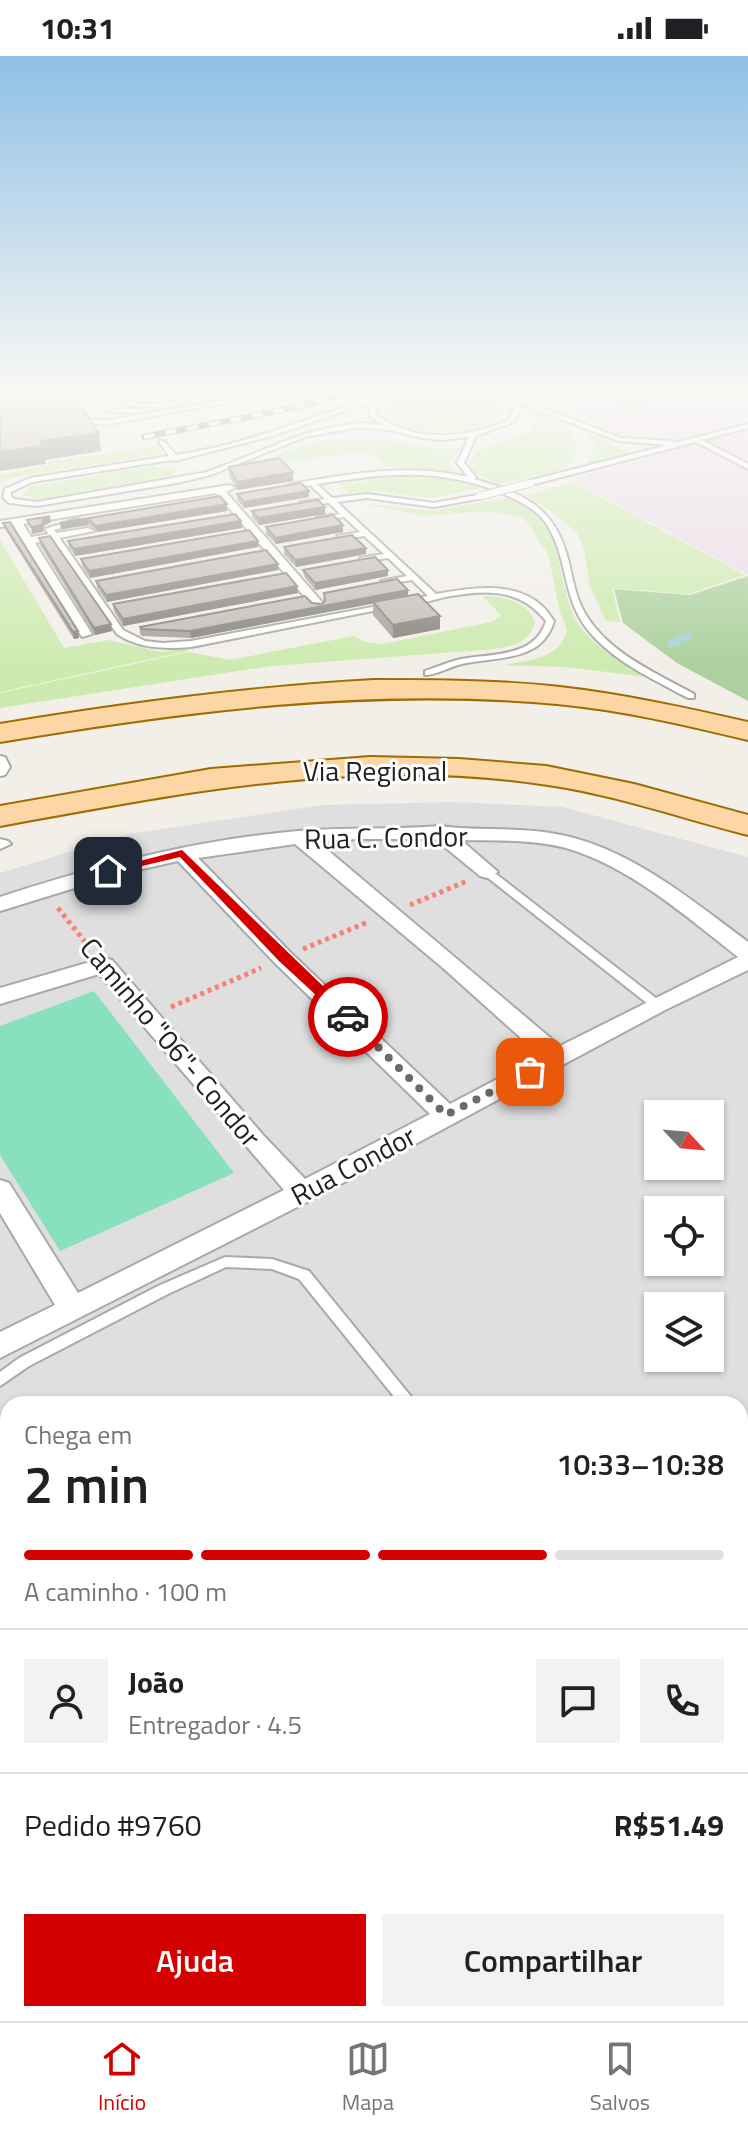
<!DOCTYPE html>
<html lang="pt">
<meta charset="utf-8">
<style>
body{margin:0;font-family:"Titillium Web",sans-serif;background:#f2f2f2;color:#202124;height:100vh;display:flex;flex-direction:column;font-size:30px;white-space:nowrap}
*{box-sizing:border-box;margin:0}
p{font-size:26px;color:#757577}
.icon{flex:none;width:44px;height:44px;fill:none;stroke:currentColor;stroke-width:2;stroke-linecap:round;stroke-linejoin:round}
.map{position:relative;flex:1;overflow:hidden}
.side{position:absolute;left:0px;top:1340px;width:748px;height:626px;display:flex;flex-direction:column;background:#fff;border-radius:24px 24px 0 0;box-shadow:0 2px 6px #0004}
.side>*{flex:none}
.needle{width:52px;rotate:116deg}
.controls{position:absolute;left:644px;top:1044px;display:grid;gap:16px}
.controls a{display:grid;place-items:center;width:80px;height:80px;border-radius:0px;background:#fff;box-shadow:0 2px 6px #0004;font-size:40px}
.pin{position:absolute;display:grid;place-items:center;width:68px;height:68px;color:#fff;margin:-34px;border-radius:16px;box-shadow:0 4px 12px #0006}
.courier{position:absolute;display:grid;place-items:center;width:80px;height:80px;margin:-40px;border:6px solid #d40000;border-radius:50%;background:#fff;color:#222;box-shadow:0 2px 10px #0007}
.head em{font-style:normal;font-weight:600}
.head div{display:flex;flex-direction:column-reverse}
.head{display:flex;align-items:center;justify-content:space-between;height:136px;padding:0 24px}
h1{font-size:52px;font-weight:600;line-height:60px}
.bar{display:grid;grid-template-columns:repeat(4,1fr);gap:12px 8px;align-content:center;height:96px;padding:0 24px}
.bar i{height:10px;border-radius:6px;background:#e0e0e0}
.bar .current{background:#d40000}
.bar p{grid-column:span 4}
.line{display:flex;align-items:center;gap:20px;padding:0 24px;border-top:2px solid #e0e0e0}
.line div{flex:1}
.round{display:grid;place-items:center;flex:none;width:84px;height:84px;border-radius:0px;background:#f2f2f2}
.cta{display:flex;gap:16px;margin-top:auto;padding:16px 24px}
.cta a{flex:1;height:92px;border-radius:0px;background:#d40000;color:#fff;font-size:32px;font-weight:600;line-height:92px;text-align:center}
.cta a+a{background:#f2f2f2;color:#202124}
.status{display:flex;justify-content:space-between;align-items:center;height:56px;padding:0 40px;background:#fff;direction:ltr}
.status svg{height:22px;fill:currentColor}
.dock{display:flex;justify-content:space-around;align-items:center;height:112px;border-top:2px solid #e0e0e0;background:#fff;font-size:22px;color:#757577}
.dock a{display:grid;justify-items:center;gap:4px}
.dock .current{color:#d40000}
.map>svg:first-child{display:block}
.residential{fill:#e0dfdf;fill-rule:evenodd}
.industrial{fill:#ebdbe8}
.grass{fill:#cdebb0}
.forest{fill:#add19e}
.pitch{fill:#88e0be}
.lines{fill:none;stroke-linecap:round;stroke-linejoin:round}
.stream{stroke:#aad3df;stroke-width:7}
.service-casing{stroke:#a9a9a9;stroke-width:4}
.pedestrian-casing{stroke:#a9a9a9;stroke-width:4}
.minor-casing{stroke:#a9a9a9;stroke-width:4}
.secondary-casing{stroke:#707d05;stroke-width:4}
.primary-casing{stroke:#a06b00;stroke-width:4}
.path{stroke:#fa8072;stroke-width:5;stroke-dasharray:4 4;stroke-linecap:butt}
.service{fill:#fff;fill-rule:evenodd}
.pedestrian{fill:#fff;fill-rule:evenodd}
.minor{fill:#fff;fill-rule:evenodd}
.secondary{fill:#f7fabf;fill-rule:evenodd}
.primary{fill:#fcd6a4;fill-rule:evenodd}
.rail-casing{stroke:#707070;stroke-width:6}
.rail{stroke:#fff;stroke-width:4;stroke-dasharray:11;stroke-linecap:butt}
.service-bridge-casing{stroke:#a9a9a9;stroke-width:9;stroke-linecap:butt}
.service-bridge{stroke:#fff;stroke-width:7}
.wall{fill:#aba49e}
.shaded-wall{fill:#8b8681}
.building{fill:#c7bfb8;stroke:#8b8681;stroke-width:2}
.route{fill:#d40000}
.done{stroke:#6b6a68;stroke-width:8;stroke-dasharray:0 14.4}
.labels{text-anchor:middle;dominant-baseline:central;stroke-width:6;stroke-linejoin:round;paint-order:stroke}
.street-label{font-size:28px;fill:#222;stroke:#fff}
</style>
<div class="status"><b>10:31</b><svg viewBox="0 0 49 12"><path d="M0 12V9h3v3zM5 12V6h3v6zM10 12V3h3v9zM15 12V0h3v12zM26 1h20v11H26zM47 4h2v5h-2z"/></svg></div>
<div class="map">
<svg width="748" height="1965" viewBox="0 0 748 1965">
<rect width="100%" height="100%" fill="#f2efe9"/>
<path class="residential" d="M452,746l111,5 185,50v1164h-748v-1148l128,-39 195,-29zM658,1058h52v52h-52zM658,1154h52v52h-52zM658,1250h52v52h-52zM8,1348h732v610h-732z"/>
<path class="industrial" d="M534,336h214v183l-178,-96 90,-24z"/>
<path class="grass" d="M411,336c28,0 74,-9 92,17 -9,32 -107,29 -119,0l4,-7z
M529,354c19,7 53,16 46,43 -2,8 -8,14 -16,17 -19,7 -42,10 -62,14l-23,-12 -5,-8 7,-12 10,-5 45,-16 5,-13z
M585,373l46,24 -46,13 11,-22z
M329,384l64,1 45,8 28,-2 -17,12 2,8 6,5 -71,-6 -14,-11 -16,-3 -129,21 84,-30z
M157,390l5,8 -149,23 -13,6v-8l48,-10 -1,-3z
M153,410l21,4 -1,5 -135,25 -15,-5 7,-9z
M417,419l35,4 29,9 -50,10 -56,-7 -26,2 -10,-9z
M573,426l172,93 -57,19 -76,-6 8,34 -14,-1 -16,-34 -6,-38 -7,-16 -26,-22 -25,-16z
M507,442c13,7 27,13 36,25 19,27 17,69 35,100 15,24 45,40 69,54l-81,-10 -63,-2c24,-4 58,-6 64,-35l-7,-18 -12,-58 -24,-36 -36,-7 -65,5 -61,-13 69,8z
M0,484l64,108 45,-8 52,12 24,-4 3,3 -188,41z
M488,540c19,1 41,7 47,27 -7,24 -31,24 -52,27l-212,16 -271,42v-15l189,-41 41,8 124,-24 11,6 17,2 109,-22 10,-7 -18,-18z"/>
<path class="forest" d="M748,520v125l-71,-38 -54,-40 -9,-34 76,6z"/>
<path class="pitch" d="M94,935l140,182 -174,78 -60,-96v-129z"/>
<g class="lines">
<path class="stream" d="M671,588l18,-8"/>
<defs>
<path id="service" d="M64,336h6l19,27 15,2 168,-29h14l-182,33 -19,-3z
M89,336h7l16,17h24l3,2 -3,2 -28,-1z
M114,336h7c3,3 5,7 9,9 20,11 89,-9 115,-9l-82,16 -35,-3z
M385,336h9l-9,4 -10,11 1,8c40,28 90,24 133,5l6,-13 -8,-9 -13,-6h9l118,46 51,3 3,2 73,-19v4l-46,12 46,24v5l-52,-27 -165,43 -4,-2 1,-2 140,-36 -50,-4 -101,-39 4,5 -7,15 -38,14 -12,27 12,14 -2,2c51,15 82,28 95,84 4,17 7,36 17,52 23,38 70,58 108,79v4h-6c-35,-19 -76,-37 -101,-69 -24,-32 -19,-64 -36,-97 -8,-18 -24,-27 -41,-35 -65,-31 -124,-24 -193,-13l15,14 35,-4 67,9 49,-9v4l-49,9 -67,-9 -30,4 99,92c32,-6 79,-14 106,12 5,4 8,10 12,15 -12,42 -58,35 -92,43 -13,3 -25,11 -37,11v-4c12,-4 23,-9 36,-12 31,-6 74,-1 85,-38 -27,-34 -62,-31 -101,-24 -12,3 -25,7 -38,7v-4l21,-4 -16,-16 -31,5v-4l26,-5 -19,-18 -28,4v-4l24,-4 -20,-18 -27,4v-4l23,-4 -16,-15 -27,4v-4l23,-3 -11,-11 -29,3v-4l25,-3 -15,-14 -22,4 -4,-2c12,-6 29,-6 43,-9 48,-8 93,-12 141,-1l-11,-14 12,-26 -28,3 -19,-2 -29,-7 -32,-4 -56,10 -94,38 -34,8 -140,23 -28,-3 -6,-6 2,-8 25,-11 139,-22 -10,-14 1,-1h4l12,14c72,-11 140,-39 209,-63zM376,344l-7,7 1,9 12,9 -21,-2 -33,5 -27,7 -94,37 -170,30 -23,-3 -3,-3v-4l21,-10 140,-22 3,1 97,-25z
M658,336h11l-46,13 -3,-2z
M77,463l4,2 -1,2 -26,7 69,100 22,11 18,2 28,-2 197,-37 4,2 -4,2 -197,39c-26,2 -52,2 -74,-13l-72,-105z
M487,813l4,1 170,132 2,3 -2,3h-8l-170,-134 -1,-2z
M225,1201l47,2 37,12 108,133h-17l-101,-125 -27,-10 -46,-2 -58,27 -139,72 -29,20v-14l19,-14 139,-72z
M8,1510v16l-8,4v-16z"/>
<path id="pedestrian" d="M230,429l5,3 -9,4 96,110v6h-8l-98,-115 -193,31 8,13 57,-9 6,3 -59,12 57,91 -10,3 -69,-112 -13,2v-6z
M0,700l5,1 5,10 -5,8 -5,1z
M0,783l8,2 3,3 -11,5z"/>
<path id="minor" d="M439,770c36,5 74,1 111,7 75,11 139,65 198,109v28l-83,40 -354,190 -311,158v-26l55,-27 -55,-92v-33l9,3 69,110 206,-103 -185,-216 -99,30v-16l104,-30 8,2 152,176 41,43 125,-65 -155,-151 -97,-102 -58,13 -120,37v-14c98,-32 196,-57 298,-66 47,-4 94,-1 141,-5zM356,783h79l45,37 7,2 11,-6 -37,-32c34,1 72,-1 105,8 63,18 121,69 172,109l-178,89 -242,-204zM295,788l148,124 98,88 -91,48 -159,-151 -93,-95z"/>
<path id="secondary" d="M748,1856v59l-8,3v-59z
M618,1958h64l-3,7h-64z"/>
<path id="primary" d="M374,624c62,0 124,0 186,7 63,7 126,21 188,35v18c-63,-15 -126,-30 -191,-36 -188,-17 -372,7 -557,38v-18c125,-21 248,-37 374,-44z
M370,701l89,2 87,7 88,18 114,31v20c-67,-17 -132,-40 -200,-50 -185,-29 -367,8 -548,41v-20l211,-37z"/>
</defs>
<use href="#service" class="service-casing"/>
<use href="#pedestrian" class="pedestrian-casing"/>
<use href="#minor" class="minor-casing"/>
<use href="#secondary" class="secondary-casing"/>
<use href="#primary" class="primary-casing"/>
<path class="path" d="M410,849l57,-24
M58,852l31,39
M303,893l65,-27
M171,951l90,-39"/>
<use href="#service" class="service"/>
<use href="#pedestrian" class="pedestrian"/>
<use href="#minor" class="minor"/>
<use href="#secondary" class="secondary"/>
<use href="#primary" class="primary"/>
<defs>
<path id="rail" d="M144,381l140,-27 69,-18"/>
</defs>
<use href="#rail" class="rail-casing"/>
<use href="#rail" class="rail"/>
<defs>
<path id="service-bridge" d="M480,440l51,-13"/>
</defs>
<use href="#service-bridge" class="service-bridge-casing"/>
<use href="#service-bridge" class="service-bridge"/>
</g>
<path class="wall" d="M229,411l64,5v9l-56,9 -8,-15z
M237,438l72,3 -65,11 -7,-8z
M227,448v7l-130,21 -8,-7 -28,4 -1,-6z
M252,455l73,3 -66,11 -7,-8z
M241,465l1,7 -167,28 -6,-9 -1,-6z
M3,467l76,115 -5,1 -69,-110z
M266,471l77,5 -67,12 -10,-10z
M39,482l72,86 1,7 -17,4 -55,-90z
M258,491l-168,31 -8,-12 -1,-7z
M284,491l82,1v6l-70,13 -12,-13z
M278,508v6l-171,32 -10,-14 -1,-7z
M303,514h85v6l-73,14 -11,-14z
M297,530l1,7 -175,33 -9,-15 -1,-7z
M408,534v6l32,20v13l-47,9 -20,-23v-12l-182,35 -49,-2 -2,-2v-7l172,-24 10,1 2,-2v-9z"/>
<path class="shaded-wall" d="M99,377l2,18 -56,9 1,4 -46,7v-19l41,-11z
M293,416v9l-56,9v-8z
M309,435v6l-65,11v-6z
M227,448v7l-130,21 -1,-6z
M325,451v7l-66,11 -1,-7z
M50,460l1,6 -7,4 -1,6 -11,2 -1,-7z
M88,463l1,6 -28,4 -1,-6z
M241,465l1,7 -167,28 -1,-7z
M343,469v7l-67,12 -1,-6z
M258,485v6l-168,31 -1,-7z
M366,492v6l-70,13 -1,-7z
M278,508v6l-171,32 -1,-7z
M388,514v6l-73,14v-7z
M297,530l1,7 -175,33v-7z
M408,534v7l-217,41 -1,-7z
M440,560v13l-47,9v-13z
M111,568l1,7 -17,4 -1,-7z
M78,575l1,7 -5,1 -1,-7z"/>
<path class="building" d="M0,336h68l31,41 -58,8 2,5 -43,6z
M279,402l14,14 -56,10 -8,-15z
M301,427l8,8 -65,11 -7,-8z
M220,440l7,8 -131,22 -8,-7 -28,4z
M318,444l7,7 -67,11 -6,-7z
M235,458l6,7 -167,28 -6,-8z
M333,459l10,10 -68,13 -9,-11z
M50,460l-7,4 -1,5 -11,2 -4,-7z
M10,466l68,109 -5,1 -70,-109z
M249,474l9,11 -169,30 -8,-12z
M352,479l14,13 -71,12 -11,-13z
M50,480l61,88 -17,4 -55,-90z
M266,494l12,14 -172,31 -10,-14z
M375,501l13,13 -73,13 -12,-13z
M286,517l11,13 -174,33 -10,-15z
M397,523l11,11 -218,41 -49,-2 -1,-2 165,-31 7,7 10,1 3,-3 -1,-8z
M418,538l22,22 -47,9 -20,-23z"/>
<linearGradient id="sky" x2="0" y2="1"><stop stop-color="#8fc0e4"/><stop offset="0.55" stop-color="#f9f8f5"/><stop offset="1" stop-color="#f9f8f5" stop-opacity="0"/></linearGradient>
<rect width="748" height="611" fill="url(#sky)"/>
<path class="route" d="M182,794l170,164v6h-9l-64,-59 -99,-104 -72,17 -6,-3z"/>
<g class="lines">
<path class="done" d="M348,961l98,98 84,-43"/>
</g>
<g class="labels">
<g class="street-label">
<text x="375" y="714">Via Regional</text>
<text transform="translate(386 781) rotate(-1)">Rua C. Condor</text>
<text transform="translate(171 986) rotate(50)">Caminho "06"- Condor</text>
<text transform="translate(353 1109) rotate(-28)">Rua Condor</text>
</g>
</g>
</svg>
<div class="controls">
<a><svg class="needle" viewBox="-14 -14 28 28"><path d="M0-13l5 13h-10z" fill="#e53935"/><path d="M0 13l5-13h-10z" fill="#757577"/></svg></a>
<a><svg class="icon" aria-label="locate" viewBox="0 0 24 24"><circle cx="12" cy="12" r="6"/><path d="M12 2v4M12 18v4M2 12h4M18 12h4"/></svg></a>
<a><svg class="icon" aria-label="layers" viewBox="0 0 24 24"><path d="M12 4l9 5-9 5-9-5zM3 14l9 5 9-5"/></svg></a>
</div>
<div class="pin" style="left:530px;top:1016px;background:#ea580c"><svg class="icon" aria-label="bag" viewBox="0 0 24 24"><path d="M5 8h14l-1 12H6zM9 8a3 3 0 0 1 6 0"/></svg></div>
<div class="pin" style="left:108px;top:815px;background:#1f2937"><svg class="icon" aria-label="home" viewBox="0 0 24 24"><path d="M3 11l9-7 9 7M6 9v11h12V9"/></svg></div>
<div class="courier" style="left:348px;top:961px"><svg class="icon" aria-label="car" viewBox="0 0 24 24"><path d="M5 17H2v-5l4-1 3-4h7l3 4 3 1v5h-3M9 17h6M6 11h13"/><circle cx="7" cy="17" r="2"/><circle cx="17" cy="17" r="2"/></svg></div>
<section class="side">
<div class="head"><div><h1>2 min</h1><p>Chega em</p></div><em>10:33–10:38</em></div>
<div class="bar"><i class="current"></i><i class="current"></i><i class="current"></i><i></i><p>A caminho · 100 m</p></div>
<div class="line" style="height:144px"><a class="round"><svg class="icon" aria-label="person" viewBox="0 0 24 24"><circle cx="12" cy="8" r="4"/><path d="M4 21q1-7 8-7t8 7"/></svg></a><div><b>João</b><p>Entregador · 4.5</p></div><a class="round"><svg class="icon" aria-label="chat" viewBox="0 0 24 24"><path d="M4 5h16v11H9l-5 4z"/></svg></a><a class="round"><svg class="icon" aria-label="phone" viewBox="0 0 24 24"><path d="M5 4h4l2 5-3 2q2 4 5 5l2-3 5 2v4C11 20 4 13 5 4z"/></svg></a></div>
<div class="line" style="height:104px"><div>Pedido #9760</div><b>R$51.49</b></div>
<div class="cta"><a>Ajuda</a><a>Compartilhar</a></div>
</section>
</div>
<nav class="dock">
<a class="current"><svg class="icon" aria-label="home" viewBox="0 0 24 24"><path d="M3 11l9-7 9 7M6 9v11h12V9"/></svg>Início</a>
<a><svg class="icon" aria-label="map" viewBox="0 0 24 24"><path d="M3 6l6-2 6 2 6-2v14l-6 2-6-2-6 2zM9 4v14M15 6v14"/></svg>Mapa</a>
<a><svg class="icon" aria-label="saved" viewBox="0 0 24 24"><path d="M7 4h10v16l-5-4-5 4z"/></svg>Salvos</a>
</nav>
